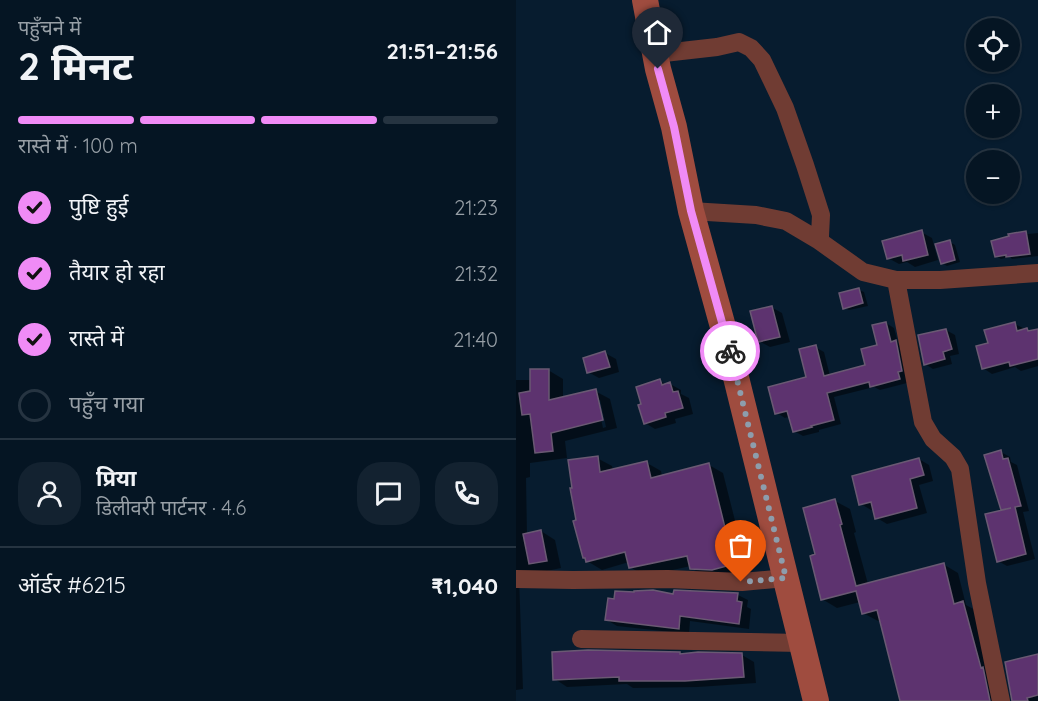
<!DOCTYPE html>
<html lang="hi">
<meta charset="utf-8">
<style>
body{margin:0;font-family:Quicksand,"Noto Sans Devanagari",sans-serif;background:#132230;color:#f1f3f6;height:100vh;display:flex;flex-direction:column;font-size:22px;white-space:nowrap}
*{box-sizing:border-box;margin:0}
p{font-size:20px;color:#979fa6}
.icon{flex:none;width:33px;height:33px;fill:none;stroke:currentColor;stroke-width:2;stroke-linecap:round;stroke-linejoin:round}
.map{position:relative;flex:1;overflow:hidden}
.details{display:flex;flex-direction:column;background:#051523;width:516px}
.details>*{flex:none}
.fabs{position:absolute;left:450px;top:18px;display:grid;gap:12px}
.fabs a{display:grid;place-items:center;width:54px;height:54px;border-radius:50%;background:#051523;box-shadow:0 2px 4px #0004,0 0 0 2px #263441;font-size:30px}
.pin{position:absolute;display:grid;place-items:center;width:51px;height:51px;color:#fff;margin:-62px -26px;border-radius:50% 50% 50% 0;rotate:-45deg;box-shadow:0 0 6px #0007}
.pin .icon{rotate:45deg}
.courier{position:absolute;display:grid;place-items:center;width:60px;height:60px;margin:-30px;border:4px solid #f08bf6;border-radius:50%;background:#fff;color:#222;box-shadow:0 2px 8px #0007}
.overview em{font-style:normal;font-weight:700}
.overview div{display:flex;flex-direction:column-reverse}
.overview{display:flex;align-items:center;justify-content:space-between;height:102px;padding:0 18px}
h1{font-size:39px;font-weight:700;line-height:45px}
.bar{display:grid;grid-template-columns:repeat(4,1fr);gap:9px 6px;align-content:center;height:72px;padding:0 18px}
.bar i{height:8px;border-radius:4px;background:#263441}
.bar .on{background:#f08bf6}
.bar p{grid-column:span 4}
.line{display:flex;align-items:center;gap:15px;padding:0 18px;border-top:2px solid #263441}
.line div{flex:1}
.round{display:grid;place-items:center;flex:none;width:63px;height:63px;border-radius:24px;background:#132230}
ol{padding:0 18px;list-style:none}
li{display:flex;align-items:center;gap:18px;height:66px}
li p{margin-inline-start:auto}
li .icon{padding:6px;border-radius:50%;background:#f08bf6;color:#111;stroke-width:4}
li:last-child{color:#979fa6}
li i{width:33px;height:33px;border:3px solid #263441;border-radius:50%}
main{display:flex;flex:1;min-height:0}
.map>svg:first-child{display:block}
.shadow{fill:#0007;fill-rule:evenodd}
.building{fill:#5d336f;stroke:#6a5973;stroke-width:1.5}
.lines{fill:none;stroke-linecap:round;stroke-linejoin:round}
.street{stroke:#703c33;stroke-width:18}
.secondary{stroke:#9f4c3f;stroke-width:26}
.done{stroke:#8d9dac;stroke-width:6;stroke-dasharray:0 10.8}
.route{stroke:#f08bf6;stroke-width:8}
</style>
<main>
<section class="details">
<div class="overview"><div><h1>2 मिनट</h1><p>पहुँचने में</p></div><em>21:51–21:56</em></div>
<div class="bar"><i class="on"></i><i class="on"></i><i class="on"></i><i></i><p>रास्ते में · 100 m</p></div>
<ol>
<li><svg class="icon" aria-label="check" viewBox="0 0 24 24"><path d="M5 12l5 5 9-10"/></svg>पुष्टि हुई<p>21:23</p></li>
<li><svg class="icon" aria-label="check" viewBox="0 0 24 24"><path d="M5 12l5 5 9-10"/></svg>तैयार हो रहा<p>21:32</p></li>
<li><svg class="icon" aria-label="check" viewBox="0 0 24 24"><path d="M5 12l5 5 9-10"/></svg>रास्ते में<p>21:40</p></li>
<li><i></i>पहुँच गया</li>
</ol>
<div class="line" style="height:108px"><a class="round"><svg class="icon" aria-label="person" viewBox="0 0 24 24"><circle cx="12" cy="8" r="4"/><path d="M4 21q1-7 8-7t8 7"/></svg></a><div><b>प्रिया</b><p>डिलीवरी पार्टनर · 4.6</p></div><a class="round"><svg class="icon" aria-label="chat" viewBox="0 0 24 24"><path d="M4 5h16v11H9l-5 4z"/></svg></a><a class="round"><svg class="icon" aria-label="phone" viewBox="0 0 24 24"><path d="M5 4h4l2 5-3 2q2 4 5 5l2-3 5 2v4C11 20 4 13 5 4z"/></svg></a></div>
<div class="line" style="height:78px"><div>ऑर्डर #6215</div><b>₹1,040</b></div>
</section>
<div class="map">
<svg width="522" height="701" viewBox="0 0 522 701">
<rect width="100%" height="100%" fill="#071c2f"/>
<path class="shadow" d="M405,232l11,6 6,22 -23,7 -8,-5 -8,2 -11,-6z
M510,233l2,1 10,-1v23l-26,3 -2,-2 -9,2 -5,-3z
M434,242l5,3 5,17 -13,4 -5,-3z
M343,290l5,2 4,14 -19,4 -5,-2z
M255,307l11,6 8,29 -20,5 -11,-6z
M370,323l8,5 4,15 6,4 3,36 -27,7 -6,-3 -40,10 7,27 -22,6v2l-16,4 -9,-5 -4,-15 -5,2 -8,-5 30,-35 8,-31 9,5 6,24 36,-10 13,-20z
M499,324l16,8 7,-2v36l-17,5 -6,-4 -23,7 -9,-6 7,-24z
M430,330l9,5 4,19 -9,2 2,8 -19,5 -8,-5z
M89,353l11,6 3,13 -20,6 -11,-6z
M32,370l15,9v19l32,-7 15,8 7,29 -52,13 2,17 -37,5v14l-4,1 1,56 14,-3 14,9 6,28 -42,9 4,112 -7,1v-310h16zM81,400h3l6,27 -3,1z
M144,381l7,4 3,-1 11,6v4l8,4 4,16 -18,5 1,4 -21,6 -10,-6z
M485,452l9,5 1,5 6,3 12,46 -6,1 12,47 -28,7 -9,-5 7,-50 -3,-2z
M81,458l15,8 1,4 34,-7 14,8 1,5 47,-11 14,8 25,99 -21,5 -21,-1 -15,-8v-2l-46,10 -15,-9 -1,-5 -27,8 -15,-9 -10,-40z
M403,459l10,6 4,16 -14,4 8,28 -40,11 -10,-6 -3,-9 -3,1 -10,-6z
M319,501l15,8 6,23 -2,1 14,51 75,-20 15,9 8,32 11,6 25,90h-100l-21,-81 -3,1 -15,-8 -3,-11 -23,6 -15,-9 -5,-44z
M159,595h63l10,5 -1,7 4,2 -2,20 -59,-8 -1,13 -72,-8 -10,-6z
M164,654l2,1h60l12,7 2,21 -58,4 -65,1 -6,-4 -60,3 -12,-8z
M522,655v46h-25z"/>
<path class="building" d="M406,230l6,25 -25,6 -1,-6 -15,4 -5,-18z
M510,231l4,23 -24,3v-2l-11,2 -4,-16 18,-5 -1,-2z
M434,240l5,20 -14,4 -6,-20z
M343,288l4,15 -20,6 -4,-16z
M256,306l8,31 -22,5 -8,-31z
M370,322l5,20 5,-2 6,31 -4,1 2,7 -30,8 -1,-5 -42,11 7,27 -23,6 1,1 -19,5 -6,-21 -12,3 -7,-27 38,-10 -7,-28 17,-4 8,31 41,-11 -4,-16 16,-4 -5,-20z
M499,322l2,9 10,-3 1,3 10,-2v30l-28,7 -1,-4 -27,7 -6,-23 12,-3 -4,-13z
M430,329l6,20 -9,3 2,7 -21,6 -6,-30z
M89,351l5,16 -23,6 -4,-15z
M14,369h19v31l47,-11 7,31 -52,13 2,18 -18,2 -5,-39 -8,1 -3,-22 11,-2z
M144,379l2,6 8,-3 3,10 5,-1 5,17 -18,5 1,4 -22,7 -6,-19 3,-1 -5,-17z
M485,450l2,9 5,-1 13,48 -6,1 11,47 -29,8 -12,-48 26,-6 -10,2 -17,-55z
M82,456l2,16 47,-11 4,17 58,-15 25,101 -22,6 -22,-1 -3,-13 -58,12 -4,-16 -39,10 -1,-4h-2l-10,-37 3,-1 -6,-32h2l-4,-28z
M403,458l5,17 -14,4 7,29 -42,11 -4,-17 -12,3 -7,-29z
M319,499l7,25 -2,1 16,61 88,-23 10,41 9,-3 18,67 2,-1 7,34h-90l-23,-91 -15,4 -6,-23 -35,9 -11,-44 5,-2 -12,-46z
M25,530l6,31 -18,3 -6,-30z
M137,590l20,4 1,-4 64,3 -1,8 5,1 -3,22 -59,-8 -1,13 -74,-9 3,-22 6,1 1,-8 19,1v-1z
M72,650l92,2v2l18,-2 44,1 2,24 -59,4h-66v-4l-66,3 -1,-28z
M522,654v41l-11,3 1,3h-16l-7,-39z"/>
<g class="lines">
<path class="street" d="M139,54l62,-7 22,-5 12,6 11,12 23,48 20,57 16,50 -1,21 -2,4
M175,211l65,4 30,6 32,19 45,32 33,8h44l98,-7
M380,280l27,142 10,17 20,18 7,12 17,114 24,118
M0,579l57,1 95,-1 74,3 44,-4
M65,639l220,4"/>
<path class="secondary" d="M129,0l13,69 16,58 17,84 37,134 88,356"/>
</g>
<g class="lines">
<path class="done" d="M214,351l56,227 -45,4"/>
<path class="route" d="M142,69l16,58 17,84 39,140"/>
</g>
</svg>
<div class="fabs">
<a><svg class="icon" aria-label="locate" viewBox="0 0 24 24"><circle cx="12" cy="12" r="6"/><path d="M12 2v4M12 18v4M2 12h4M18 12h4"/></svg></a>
<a>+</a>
<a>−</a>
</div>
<div class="pin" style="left:225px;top:582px;background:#ea580c"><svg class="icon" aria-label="bag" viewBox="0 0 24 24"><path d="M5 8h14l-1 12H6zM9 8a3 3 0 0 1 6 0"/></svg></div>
<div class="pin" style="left:142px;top:69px;background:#1f2937"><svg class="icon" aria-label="home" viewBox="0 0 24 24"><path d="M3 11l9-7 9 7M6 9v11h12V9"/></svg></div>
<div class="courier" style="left:214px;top:351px"><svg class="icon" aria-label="bike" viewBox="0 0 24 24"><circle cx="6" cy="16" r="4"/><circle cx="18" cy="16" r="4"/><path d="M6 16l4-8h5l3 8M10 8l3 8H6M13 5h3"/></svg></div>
</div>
</main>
